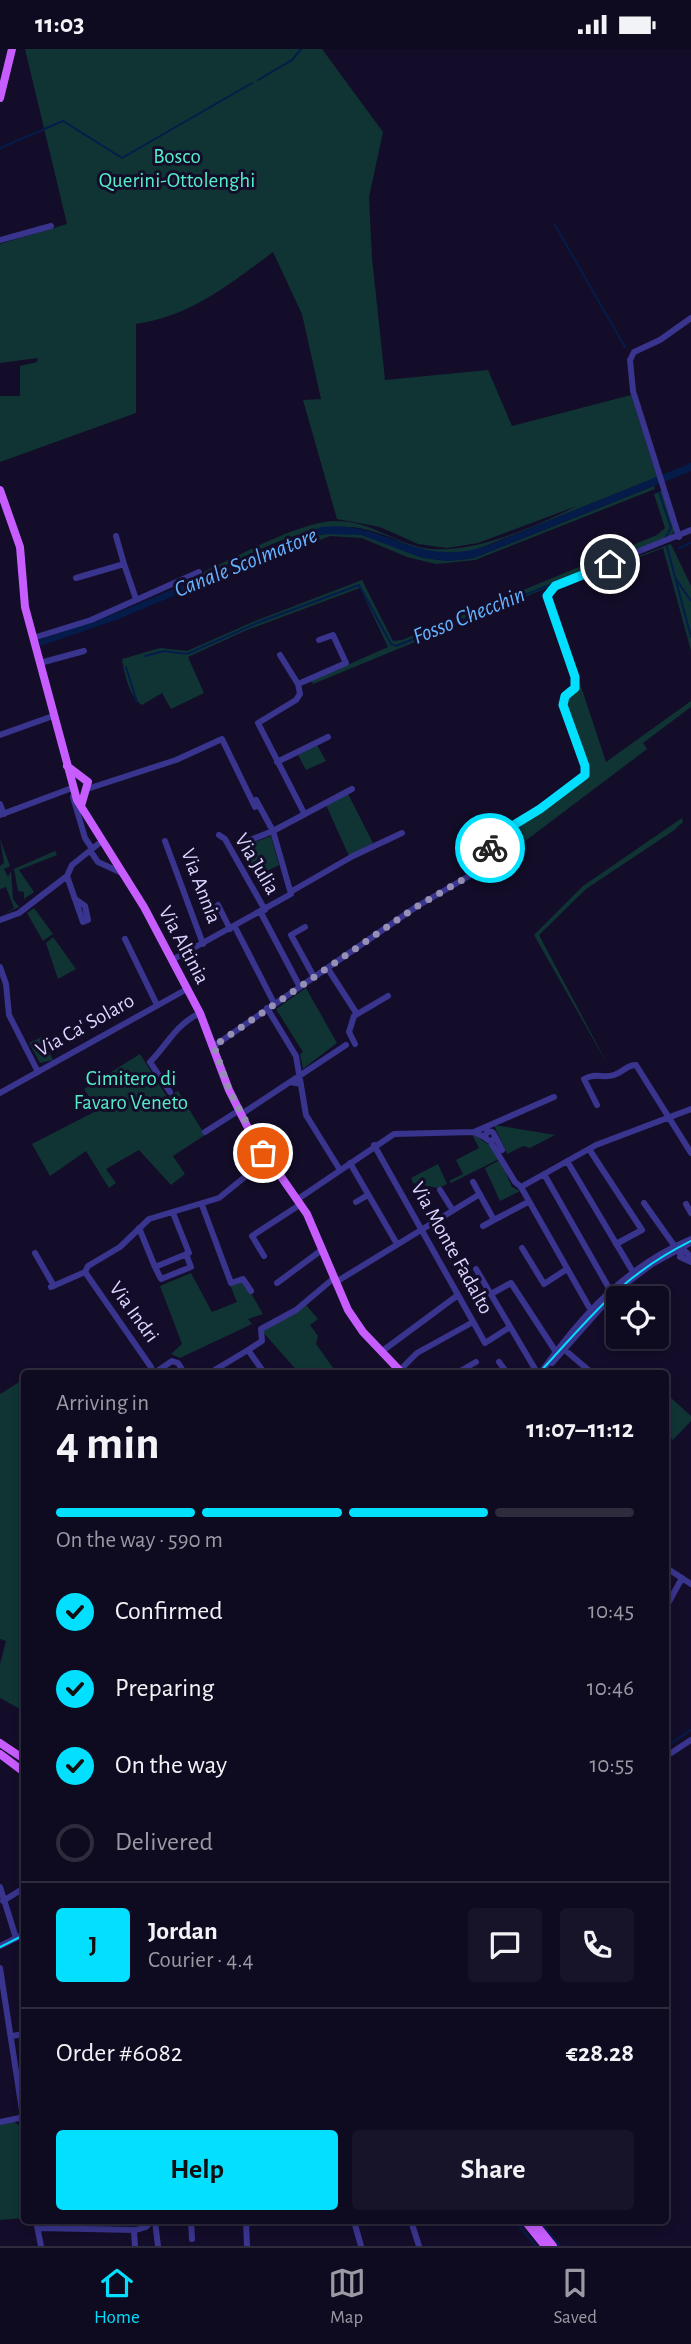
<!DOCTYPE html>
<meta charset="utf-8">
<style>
body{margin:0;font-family:"Alegreya Sans",sans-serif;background:#171328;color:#f1f3f6;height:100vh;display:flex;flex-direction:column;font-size:26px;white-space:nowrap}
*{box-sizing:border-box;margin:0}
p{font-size:23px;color:#9b9aa4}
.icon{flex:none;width:38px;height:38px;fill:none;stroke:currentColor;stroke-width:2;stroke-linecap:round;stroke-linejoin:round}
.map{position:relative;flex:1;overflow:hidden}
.drawer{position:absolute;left:21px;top:1321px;width:648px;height:854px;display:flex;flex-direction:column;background:#0e0a1f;border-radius:7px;box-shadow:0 4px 10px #0003,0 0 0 2px #2e2b3d}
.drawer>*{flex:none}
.controls{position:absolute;left:606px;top:1237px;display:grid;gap:14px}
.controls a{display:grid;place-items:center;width:63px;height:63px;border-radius:7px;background:#0e0a1f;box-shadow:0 4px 10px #0003,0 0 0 2px #2e2b3d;font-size:35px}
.pin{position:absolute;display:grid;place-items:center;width:60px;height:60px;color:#fff;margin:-30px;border:4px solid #fff;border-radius:50%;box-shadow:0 2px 7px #0007}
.courier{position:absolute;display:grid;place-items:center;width:70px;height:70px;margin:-35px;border:5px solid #02dfff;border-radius:50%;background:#fff;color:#222;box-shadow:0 2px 9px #0007}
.head em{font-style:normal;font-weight:700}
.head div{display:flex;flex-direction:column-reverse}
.head{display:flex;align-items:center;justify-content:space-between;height:119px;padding:0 35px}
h1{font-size:46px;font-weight:700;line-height:52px}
.bar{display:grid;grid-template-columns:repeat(4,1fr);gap:10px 7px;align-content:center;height:84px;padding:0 35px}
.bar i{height:9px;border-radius:5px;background:#2e2b3d}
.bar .on{background:#02dfff}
.bar p{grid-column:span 4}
.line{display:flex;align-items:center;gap:18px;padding:0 35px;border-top:2px solid #2e2b3d}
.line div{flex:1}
.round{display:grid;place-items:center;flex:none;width:74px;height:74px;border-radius:7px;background:#171328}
ol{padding:0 35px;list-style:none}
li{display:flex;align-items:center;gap:21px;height:77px}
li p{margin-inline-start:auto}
li .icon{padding:7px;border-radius:50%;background:#02dfff;color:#111;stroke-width:4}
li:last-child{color:#9b9aa4}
li i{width:38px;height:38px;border:4px solid #2e2b3d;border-radius:50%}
.cta{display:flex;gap:14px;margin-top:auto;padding:14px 35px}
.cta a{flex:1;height:80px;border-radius:7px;background:#02dfff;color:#111;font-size:28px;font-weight:700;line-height:80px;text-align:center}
.cta a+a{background:#171328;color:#f1f3f6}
.status{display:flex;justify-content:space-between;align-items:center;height:49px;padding:0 35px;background:#0e0a1f;direction:ltr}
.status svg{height:19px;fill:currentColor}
.tabs{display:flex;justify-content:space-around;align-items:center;height:98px;border-top:2px solid #2e2b3d;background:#0e0a1f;font-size:19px;color:#9b9aa4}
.tabs a{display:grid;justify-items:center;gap:4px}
.tabs .on{color:#02dfff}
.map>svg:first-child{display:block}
.green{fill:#103434}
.water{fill:#051c4b}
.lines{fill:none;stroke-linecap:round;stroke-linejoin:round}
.stream{stroke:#051c4b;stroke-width:2}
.minor{stroke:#39348d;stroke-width:6}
.major{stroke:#c75dff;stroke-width:8}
.tram{stroke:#02dfff;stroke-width:2}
.done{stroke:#9690b4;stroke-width:7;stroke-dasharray:0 12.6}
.route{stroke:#02dfff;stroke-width:9}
.labels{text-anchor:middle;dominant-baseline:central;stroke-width:6;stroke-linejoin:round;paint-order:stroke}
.park-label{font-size:21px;fill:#55ecca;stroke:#130d29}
.street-label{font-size:21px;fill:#dcd6ff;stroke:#130d29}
.water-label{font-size:23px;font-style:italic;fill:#64b3ff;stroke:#130d29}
</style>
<div class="status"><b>11:03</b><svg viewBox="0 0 49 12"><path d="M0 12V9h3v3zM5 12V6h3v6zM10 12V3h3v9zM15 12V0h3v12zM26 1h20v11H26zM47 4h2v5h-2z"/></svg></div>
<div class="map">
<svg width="691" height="2197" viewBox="0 0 691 2197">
<rect width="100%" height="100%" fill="#130d29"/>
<path class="green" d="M25,0h297l61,83 -14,65 3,61 13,122 103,-10 24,56 119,-31 26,82 -184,74c-54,10 -64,-12 -109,-22 -51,-12 -115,27 -162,47l3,-5c34,-15 92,-48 129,-50 30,-1 53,16 81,25 47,14 119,-19 162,-40l-99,37 -31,5 -29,-4 -38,-17 -43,-8 -34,-119 18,-1 -19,-85 -29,-62c-43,32 -82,64 -137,72v89l-136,49v-66h20v-30l17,-4 1,-4 -38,5v-119l67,-20z
M654,437l1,3 -180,71 -39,4 -29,-7 -45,-19 -32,-2 -110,43 -1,-2c36,-16 92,-49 131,-44 50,6 64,36 124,25z
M662,442l13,40 -7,7 -355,146 -2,-3 77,-34 -28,-59 -113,42 -59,27 16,36 -33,16 -9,-16 -20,12c-12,-7 -18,-32 -20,-46l38,-11 27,3 68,-30 107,-41 31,61 9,-1 255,-105 8,-7 -11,-34z
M671,495l20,42v65l-28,-103 -108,42 -4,6 55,166 85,-61v6l-48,36 4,6 -155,117 -5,-9 15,-22 83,-57 -21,-74 12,-14 -27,-96 8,-8z
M317,696l9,16 -20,9 -8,-15z
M348,745l25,49 -24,13 -23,-51z
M682,769l1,4 -10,9 -87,58 -47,46 70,132 -75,-132 49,-49z
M271,787l8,29 -20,10 -17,-28z
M0,790l10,27 -6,3 4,8 3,-6 2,28 6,8 -15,7 10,-6 -8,-21 -6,2v-23l4,-3z
M55,802l2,4 -38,15 15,22 -10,7v-7l-6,-1 -4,-22z
M34,859l19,26 -10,7 -16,-28z
M53,888l23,32 -18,10 -12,-36z
M306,939l31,55 -34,26 -3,-15 3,-2 -27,-43z
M42,988l11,23 -13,3 -11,-20z
M140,1005l27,43 11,-6 27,44 -32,21 12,18 -14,11 -32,-35 -33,19 10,14 -7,5 -23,-37 -36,25 -18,-32 66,-34 -14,-21z
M494,1076l61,10 -25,13 -7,-2 -16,8z
M472,1085l19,12 8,13 -48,24 -2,-2 14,-7 -7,-14 23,-12z
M500,1111l12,27 8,4 -20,10 -15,-33z
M438,1115l9,20 -9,4 -25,-5 -2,-5z
M191,1224l21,39 25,-10 -7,-17 13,-6 20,35 -15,5 4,5 -72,34 -9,-4 11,-10 -22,-58z
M306,1256l12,14 -8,6 8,11 -2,8 18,25 -6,5h-28l-38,-43z
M24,1330v324l-6,5 -18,-10v-34l6,-23 -6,-2v-245z
M670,1348l21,19v5l-18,19 -8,-8v-30z
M14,2073l6,4 4,33v59l-24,2v-95z"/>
<path class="water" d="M691,414v8l-217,87 -26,3 -26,-3 -61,-23 -39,-1 -206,86 -76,26 -2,-6 76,-26 207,-87c67,-7 92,42 166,19z"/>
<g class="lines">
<path class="stream" d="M258,31l34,-20 9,-11
M0,99l63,-27 59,37 130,-75
M555,176l70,122
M659,443l12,36 -6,10
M667,498l24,90
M679,499l12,-5
M676,530l15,22
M543,543l18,53
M563,603l4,12
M145,607l19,-5 23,3 70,-31 102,-38 32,59 5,2 161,-64
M126,618l11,35
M561,657l9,26
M665,1698l26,-17
M515,2172l21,25
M540,2172l20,25"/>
<path class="minor" d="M0,191l51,-14
M679,488l-46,-146 -3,-31 4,-8 26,-12 31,-22
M124,515l12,35
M76,529l48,-14 -8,-28
M33,589l58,-18 108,-48
M280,606l18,29
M40,614l44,-12
M0,686l53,-19
M277,713l51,-25
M87,740l89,-29 46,-21 33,68
M73,748l12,41 6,9
M0,755l4,10
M304,764l-46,-90 38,-23 4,-6 -2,-10 48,-21 -13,-28 -14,5
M0,766l72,-27
M219,786l6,4 40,71
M250,791l23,-9 -17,-31
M165,792l38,103
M91,803l7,10 24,11
M67,827l1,3 15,43 5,-2 -3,-14 -10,-7
M292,842l61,-35 49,-23
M218,856l12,24
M261,864l39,74
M0,871l19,-7 48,-37 5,-11 30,-24
M235,878l39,76
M305,878l-14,8 23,42
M125,890l32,66
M172,911l119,-66 -18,-63 79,-42
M0,918l6,17 3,31 29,57
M328,920l29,45
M267,959l29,48 10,59 34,55
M355,995l-6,-12 5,-16 34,-20
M214,997l202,-139 53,-31 35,-45 77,-51 5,-7 -1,-7 -22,-64 12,-14 1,-7 -28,-88 10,-9 133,-54
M301,1035l-11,-2 56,-37
M170,1043l-20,-30c19,-19 24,-36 50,-49
M0,1044l187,-104
M597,1056l-13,-26c12,-7 19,0 30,-4 9,-3 13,-10 22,-10l55,88
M240,1066l50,-33
M485.5 1087a4.5 4.5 0 1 1 9 0a4.5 4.5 0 1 1-9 0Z
M205,1083l33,-21
M474,1083l80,-35
M495,1087l7,14
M490,1092l25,41 6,5 75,-42 95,-36
M374,1096l111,198 25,-16
M589,1100l53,81 -26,14
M567,1112l66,111
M350,1114l47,81
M544,1125l66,116
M473,1133l21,38 34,-18
M521,1138l68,120
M440,1141l12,19
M298,1150l96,-65 80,-2 12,6
M356,1153l12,-7
M644,1154l39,55
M686,1155l5,9
M202,1156l29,78 12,-4 8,12
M483,1177l11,-6
M139,1179l16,39 34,-14 -16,-40
M522,1199l22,36 23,-15
M682,1199l9,9
M35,1204l19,33
M264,1207l-12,-20 49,-32
M680,1208l11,5
M155,1218l6,12 30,-12 -5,-13
M476,1220l62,105
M85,1223l66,95 2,7
M336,1233l144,-88
M277,1234l46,-34
M51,1238l34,-15 3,-6 32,-19 29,-28 70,-21 48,-39
M491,1245l20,-11 45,69
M565,1301l28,24
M381,1303l77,-57
M499,1313l9,12
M552,1314l63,-71 37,-28 38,-21
M400,1321l17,-17 56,-31
M153,1325l19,-13 6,2 7,11
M208,1325l40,-24
M265,1325l-17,-24 14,-9 -1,-12 35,-19 38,-32
M455,1325l21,-12
M540,1325c40,-57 86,-108 151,-135
M665,1518l26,17
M665,1560l17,-31
M665,1708l26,-17
M0,1838l16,51
M3,1852l21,-13
M0,1897l24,-12
M0,1919l24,155
M12,1987l12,-2
M0,2073l24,-5
M36,2172l5,25
M155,2172l3,25
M191,2172l1,18
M246,2172l1,25
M354,2172l7,25
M411,2172l8,25
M38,2179l98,2 10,-3 6,-6
M134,2182l1,15"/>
<path class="major" d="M0,49l12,-49
M0,441l20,57 5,60 52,193 67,107 56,106 29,77 21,42 57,82 41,96 15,22 40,42
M67,717l21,16 -7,24
M0,1694l24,16
M0,1705l24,18
M525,2172l20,25
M533,2172l20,25"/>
<path class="tram" d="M538,1325c53,-57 81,-97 153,-133
M0,1898l24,-12"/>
</g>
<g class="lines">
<path class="done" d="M263,1104l-34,-63 -15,-44 202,-139 53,-31 21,-28"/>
<path class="route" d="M490,799l14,-17 36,-22 45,-34v-9l-22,-61 2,-9 10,-8v-11l-28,-81 8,-10 55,-22"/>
</g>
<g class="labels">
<g class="park-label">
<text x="177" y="107">Bosco<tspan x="177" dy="24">Querini-Ottolenghi</tspan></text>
<text x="131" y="1029">Cimitero di<tspan x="131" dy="24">Favaro Veneto</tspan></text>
</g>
<g class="street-label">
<text transform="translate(257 815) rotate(59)">Via Julia</text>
<text transform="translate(201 837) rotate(69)">Via Annia</text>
<text transform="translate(184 896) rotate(62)">Via Altinia</text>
<text transform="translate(85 976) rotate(-29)">Via Ca' Solaro</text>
<text transform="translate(452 1199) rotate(61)">Via Monte Fadalto</text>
<text transform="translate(134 1263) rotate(54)">Via Indri</text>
</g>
<g class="water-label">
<text transform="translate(246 514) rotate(-22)">Canale Scolmatore</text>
<text transform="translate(469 567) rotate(-22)">Fosso Checchin</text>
</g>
</g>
</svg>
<div class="controls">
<a><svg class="icon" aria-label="locate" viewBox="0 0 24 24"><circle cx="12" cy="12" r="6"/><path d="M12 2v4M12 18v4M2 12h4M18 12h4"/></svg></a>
</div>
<div class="pin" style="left:263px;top:1104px;background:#ea580c"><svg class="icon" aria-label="bag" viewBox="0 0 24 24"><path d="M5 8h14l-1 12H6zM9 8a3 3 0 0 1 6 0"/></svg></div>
<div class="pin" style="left:610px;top:515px;background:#1f2937"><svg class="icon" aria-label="home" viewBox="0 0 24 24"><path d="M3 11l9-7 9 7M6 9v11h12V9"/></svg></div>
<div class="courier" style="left:490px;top:799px"><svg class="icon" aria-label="bike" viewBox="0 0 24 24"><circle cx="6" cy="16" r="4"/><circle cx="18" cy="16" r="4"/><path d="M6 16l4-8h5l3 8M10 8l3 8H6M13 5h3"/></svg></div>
<section class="drawer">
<div class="head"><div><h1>4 min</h1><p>Arriving in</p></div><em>11:07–11:12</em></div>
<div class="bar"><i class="on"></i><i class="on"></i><i class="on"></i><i></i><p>On the way · 590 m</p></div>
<ol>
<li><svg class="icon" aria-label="check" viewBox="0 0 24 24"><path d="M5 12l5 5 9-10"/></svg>Confirmed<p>10:45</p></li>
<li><svg class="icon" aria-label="check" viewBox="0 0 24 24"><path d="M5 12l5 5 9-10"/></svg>Preparing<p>10:46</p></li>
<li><svg class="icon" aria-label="check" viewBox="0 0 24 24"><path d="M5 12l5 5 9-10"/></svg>On the way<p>10:55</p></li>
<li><i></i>Delivered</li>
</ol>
<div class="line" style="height:126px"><b class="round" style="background:#02dfff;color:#111">J</b><div><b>Jordan</b><p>Courier · 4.4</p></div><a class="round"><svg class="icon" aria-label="chat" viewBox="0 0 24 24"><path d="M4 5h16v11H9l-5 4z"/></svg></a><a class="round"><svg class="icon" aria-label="phone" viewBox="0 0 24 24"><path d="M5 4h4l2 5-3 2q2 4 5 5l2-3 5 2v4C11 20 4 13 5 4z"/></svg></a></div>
<div class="line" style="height:91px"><div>Order #6082</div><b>€28.28</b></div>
<div class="cta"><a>Help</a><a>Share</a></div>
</section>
</div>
<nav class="tabs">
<a class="on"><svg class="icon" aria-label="home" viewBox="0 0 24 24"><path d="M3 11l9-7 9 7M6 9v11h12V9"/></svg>Home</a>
<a><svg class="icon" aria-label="map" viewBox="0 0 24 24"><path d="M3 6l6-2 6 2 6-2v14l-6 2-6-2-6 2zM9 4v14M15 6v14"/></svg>Map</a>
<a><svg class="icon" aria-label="saved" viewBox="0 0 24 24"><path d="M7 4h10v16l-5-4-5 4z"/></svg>Saved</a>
</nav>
